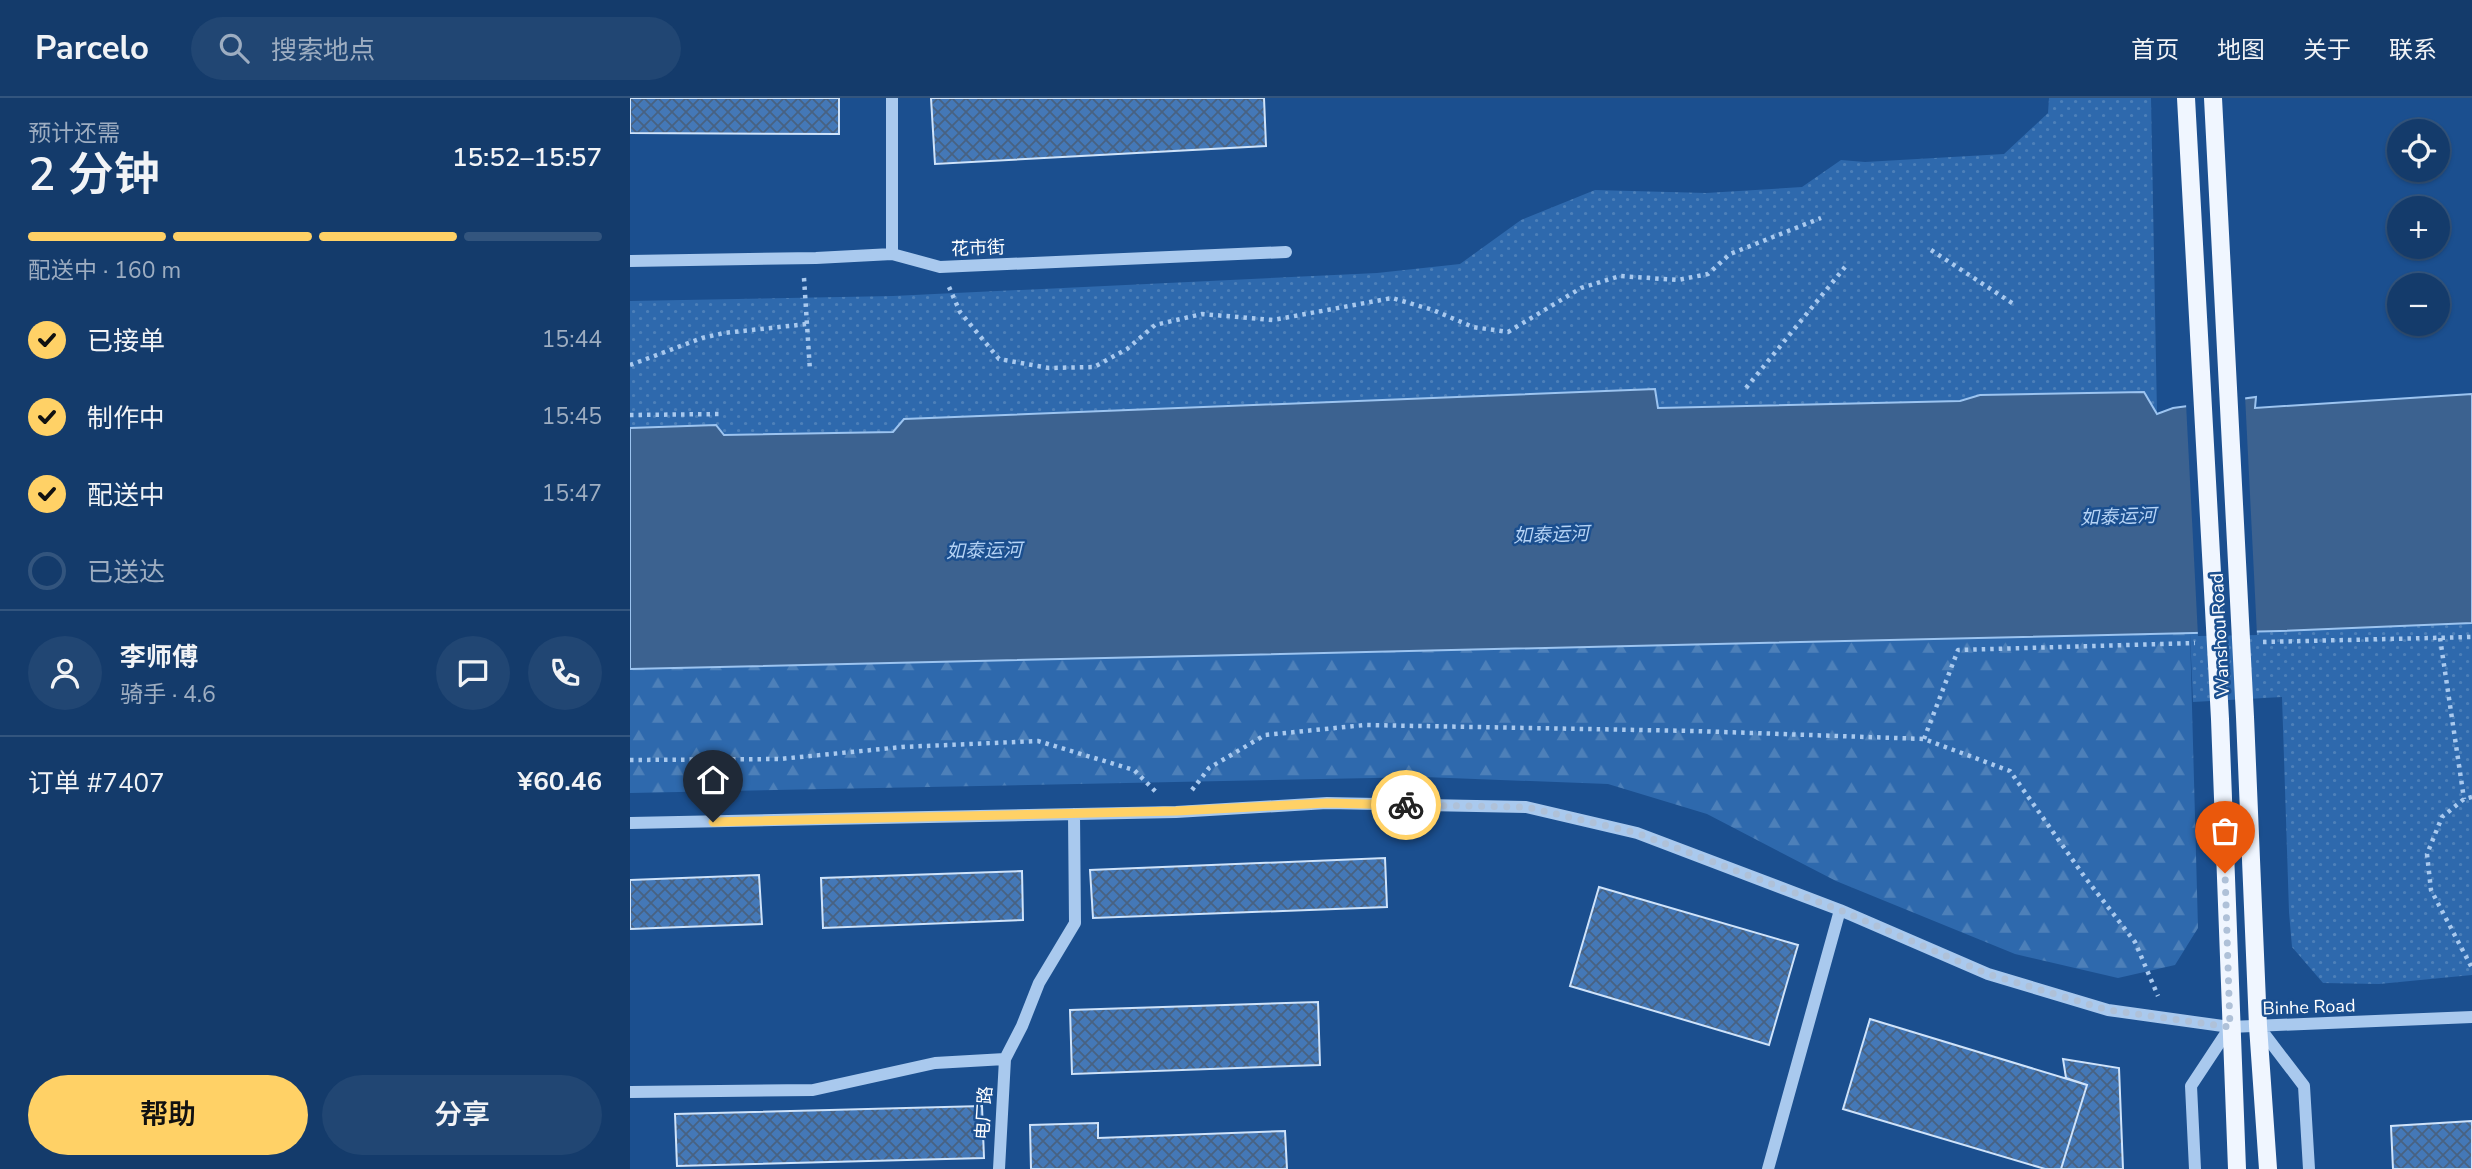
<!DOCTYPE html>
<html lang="zh">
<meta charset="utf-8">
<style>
body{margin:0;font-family:"Nunito Sans","Noto Sans SC",sans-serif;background:#214673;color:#f1f3f6;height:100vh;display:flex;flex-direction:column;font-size:26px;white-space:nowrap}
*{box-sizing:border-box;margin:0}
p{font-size:23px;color:#9dadc1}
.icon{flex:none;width:38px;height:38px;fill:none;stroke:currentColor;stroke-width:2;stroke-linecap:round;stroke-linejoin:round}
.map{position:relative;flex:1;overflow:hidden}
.sheet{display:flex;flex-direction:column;background:#143b6b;width:630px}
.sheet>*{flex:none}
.buttons{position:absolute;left:1757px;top:21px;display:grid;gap:14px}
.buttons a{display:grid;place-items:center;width:63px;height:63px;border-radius:50%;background:#143b6b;box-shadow:0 2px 5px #0004,0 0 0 2px #33557e;font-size:35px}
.pin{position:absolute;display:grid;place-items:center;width:60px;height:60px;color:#fff;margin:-72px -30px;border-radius:50% 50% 50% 0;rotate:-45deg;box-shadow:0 0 7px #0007}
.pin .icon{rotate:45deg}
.courier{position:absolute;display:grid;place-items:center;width:70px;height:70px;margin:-35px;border:5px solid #ffd166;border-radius:50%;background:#fff;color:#222;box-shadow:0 2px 9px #0007}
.summary em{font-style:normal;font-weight:600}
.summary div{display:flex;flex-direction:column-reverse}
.summary{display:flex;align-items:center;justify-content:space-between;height:119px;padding:0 28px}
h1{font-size:46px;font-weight:600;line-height:52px}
.bar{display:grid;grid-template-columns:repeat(4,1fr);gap:10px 7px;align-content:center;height:84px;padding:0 28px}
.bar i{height:9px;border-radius:5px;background:#33557e}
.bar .active{background:#ffd166}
.bar p{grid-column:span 4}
.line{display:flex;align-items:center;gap:18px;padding:0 28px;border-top:2px solid #33557e}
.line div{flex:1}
.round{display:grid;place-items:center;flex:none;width:74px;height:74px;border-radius:37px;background:#214673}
ol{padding:0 28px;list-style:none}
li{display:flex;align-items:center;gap:21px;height:77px}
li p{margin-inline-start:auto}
li .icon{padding:7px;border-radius:50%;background:#ffd166;color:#111;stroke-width:4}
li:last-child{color:#9dadc1}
li i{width:38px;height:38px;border:4px solid #33557e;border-radius:50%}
.cta{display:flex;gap:14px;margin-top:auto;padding:14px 28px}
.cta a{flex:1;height:80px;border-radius:42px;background:#ffd166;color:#111;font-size:28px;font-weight:600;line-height:80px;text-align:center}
.cta a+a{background:#214673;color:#f1f3f6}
header{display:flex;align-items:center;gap:42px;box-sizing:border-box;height:98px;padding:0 35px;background:#143b6b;border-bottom:2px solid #33557e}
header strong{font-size:33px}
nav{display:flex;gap:38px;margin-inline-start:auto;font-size:24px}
.search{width:490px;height:63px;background:#214673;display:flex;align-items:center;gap:18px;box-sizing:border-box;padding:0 24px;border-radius:38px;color:#9dadc1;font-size:26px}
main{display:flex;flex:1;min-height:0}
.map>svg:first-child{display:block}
.forest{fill:url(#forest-firs)}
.park{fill:url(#park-dots)}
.water{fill:#3c6290;stroke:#9cc4f0;stroke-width:2}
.pier{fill:#1b4f8f}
.building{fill:url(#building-cross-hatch);stroke:#cfe3fa;stroke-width:2}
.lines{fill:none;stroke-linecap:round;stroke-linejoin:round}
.path{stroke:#a9c9ee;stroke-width:4.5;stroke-dasharray:3.5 5;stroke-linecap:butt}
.minor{stroke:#a9c9ee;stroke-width:12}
.major{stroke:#f0f6ff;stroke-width:18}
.done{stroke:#afc1d8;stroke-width:7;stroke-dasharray:0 12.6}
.route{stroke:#ffd166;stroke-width:9}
.labels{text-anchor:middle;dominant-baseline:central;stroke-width:5;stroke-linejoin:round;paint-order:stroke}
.street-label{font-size:18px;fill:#fff;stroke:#1b4f8f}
.water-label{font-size:19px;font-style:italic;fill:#b5d3f5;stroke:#1b4f8f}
</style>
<header>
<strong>Parcelo</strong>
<div class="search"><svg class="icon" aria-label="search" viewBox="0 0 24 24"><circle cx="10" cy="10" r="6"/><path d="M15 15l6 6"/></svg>搜索地点</div>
<nav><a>首页</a><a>地图</a><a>关于</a><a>联系</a></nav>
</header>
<main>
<section class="sheet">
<div class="summary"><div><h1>2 分钟</h1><p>预计还需</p></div><em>15:52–15:57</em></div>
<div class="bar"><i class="active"></i><i class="active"></i><i class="active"></i><i></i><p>配送中 · 160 m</p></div>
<ol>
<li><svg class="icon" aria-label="check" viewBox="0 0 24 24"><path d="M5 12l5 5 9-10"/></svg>已接单<p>15:44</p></li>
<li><svg class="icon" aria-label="check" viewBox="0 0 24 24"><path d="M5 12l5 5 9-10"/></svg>制作中<p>15:45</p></li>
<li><svg class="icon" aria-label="check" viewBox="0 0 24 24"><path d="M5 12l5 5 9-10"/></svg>配送中<p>15:47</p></li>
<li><i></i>已送达</li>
</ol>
<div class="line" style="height:126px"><a class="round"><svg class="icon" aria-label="person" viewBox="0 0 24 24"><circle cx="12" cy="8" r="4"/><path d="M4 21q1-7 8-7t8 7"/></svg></a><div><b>李师傅</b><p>骑手 · 4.6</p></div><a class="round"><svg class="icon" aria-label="chat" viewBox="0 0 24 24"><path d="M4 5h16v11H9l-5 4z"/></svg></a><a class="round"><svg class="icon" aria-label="phone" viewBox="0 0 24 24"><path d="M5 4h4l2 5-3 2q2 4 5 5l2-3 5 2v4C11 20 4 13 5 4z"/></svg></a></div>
<div class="line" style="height:91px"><div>订单 #7407</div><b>¥60.46</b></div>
<div class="cta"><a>帮助</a><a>分享</a></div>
</section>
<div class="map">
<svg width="1842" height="1071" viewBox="0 0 1842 1071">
<defs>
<pattern id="forest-firs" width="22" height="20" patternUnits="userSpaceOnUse" patternTransform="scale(1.75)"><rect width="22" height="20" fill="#2e69ad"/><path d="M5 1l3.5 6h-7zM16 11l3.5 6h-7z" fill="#4d80b9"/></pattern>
<pattern id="park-dots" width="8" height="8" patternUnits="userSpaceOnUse" patternTransform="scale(1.75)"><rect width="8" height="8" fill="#2e69ad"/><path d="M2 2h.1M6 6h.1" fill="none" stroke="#4d80b9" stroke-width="1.8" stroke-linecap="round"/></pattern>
<pattern id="building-cross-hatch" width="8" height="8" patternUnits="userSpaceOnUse" patternTransform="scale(1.75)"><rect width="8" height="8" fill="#4478b7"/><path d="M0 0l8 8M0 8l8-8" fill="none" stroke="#486282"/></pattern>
</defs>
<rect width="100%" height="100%" fill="#1b4f8f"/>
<path class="forest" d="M1560,535l8,295 -23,37 -57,13 -103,-24 -179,-73 -129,-67 -99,-30 -184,-7 -794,16v-124z"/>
<path class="park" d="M1419,0h102l6,316 -177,-19 -20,6 -303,7 -2,-19 -750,30 -11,13 -170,3 -9,-10 -85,3v-127l263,-5 484,-23 83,-9 61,-44 74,-30 111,3 96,-6 39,-27 24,2 139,-8 44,-41z
M1842,525v352l-93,9 -56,-1 -31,-36 -3,-35 -7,-215 -89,5 -3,-69z"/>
<path class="water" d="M1025,291l3,19 302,-7 20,-6 164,-3 13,22 16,-6 83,-11 -1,11 217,-14v229l-192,8 -1650,38v-241l86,-3 8,10 169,-3 11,-13z"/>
<path class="pier" d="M1615,297l12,240 -59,1 -12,-233z"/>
<path class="building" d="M0,0h209v36l-209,-1z
M301,0h333l2,48 -331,18z
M755,760l2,49 -294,11 -3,-48z
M392,773l1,49 -200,8 -2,-50z
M129,777l3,49 -132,5v-49z
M969,789l199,58 -29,100 -199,-59z
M688,904l2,63 -248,9 -2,-64z
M1240,921l217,66 -26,84h-16l-202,-60z
M1433,961l56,9 4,101h-62l26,-84 -21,-7z
M352,1008l2,52 -307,8 -2,-52z
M1842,1023v48h-79l-2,-43z
M468,1025v15l187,-7 2,38h-256l-1,-44z"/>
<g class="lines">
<path class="path" d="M1301,152l84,55
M174,180l6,93
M319,189l11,25 39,47 50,9 45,-1 33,-18 28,-24 47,-11 71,6 119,-22 41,12 40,17 35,5 73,-44 39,-12 58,4 30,-6 22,-20 91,-36
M0,267l72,-27 22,-5 83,-9
M1116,290l99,-121
M0,317l93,-1
M1810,540l24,161
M1633,544l209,-5
M1294,641l34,-89 237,-7
M0,662l150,-1 122,-12 136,-6 96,29 23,23
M562,692l17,-22 56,-33 100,-10 330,6 229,8 86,32 74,105 51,66 23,54
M1842,699l-8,2 -22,18 -15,37 4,36 41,78"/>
<path class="minor" d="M262,156v-156
M0,163l186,-3 76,-4 48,13 346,-15
M0,725l546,-11 151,-9 199,4 111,26 203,77 148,64 120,36 122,17 242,-10
M1629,929l45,59 5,83
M0,994l183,-2 122,-27 70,-4 17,-33 17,-43 36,-60 -1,-109
M369,1071l6,-110
M1138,1071l72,-259
M1565,1071l-4,-83 39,-59"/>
<path class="major" d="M1556,0l34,621 17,450
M1583,0l32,619 13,309 10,143"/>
</g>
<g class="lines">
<path class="done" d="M776,707l120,2 111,26 203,77 148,64 120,36 122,17 -5,-154"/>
<path class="route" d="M83,724l463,-11 151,-8 79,2"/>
</g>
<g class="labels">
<g class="street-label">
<text transform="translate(348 150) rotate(-2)">花市街</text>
<text transform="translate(1590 537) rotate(-93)">Wanshou Road</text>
<text transform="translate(1679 909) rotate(-2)">Binhe Road</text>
<text transform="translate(354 1015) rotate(-86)">电厂路</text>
</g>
<g class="water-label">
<text transform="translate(1488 419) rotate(-2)">如泰运河</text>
<text transform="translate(921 437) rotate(-2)">如泰运河</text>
<text transform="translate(354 453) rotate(-1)">如泰运河</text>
</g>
</g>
</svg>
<div class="buttons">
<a><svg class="icon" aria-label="locate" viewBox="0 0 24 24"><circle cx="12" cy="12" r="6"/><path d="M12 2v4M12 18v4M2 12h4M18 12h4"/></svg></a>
<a>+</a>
<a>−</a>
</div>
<div class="pin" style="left:1595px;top:775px;background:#ea580c"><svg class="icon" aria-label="bag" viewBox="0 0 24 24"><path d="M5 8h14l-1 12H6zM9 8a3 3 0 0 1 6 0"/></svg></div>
<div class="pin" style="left:83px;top:724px;background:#1f2937"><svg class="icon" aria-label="home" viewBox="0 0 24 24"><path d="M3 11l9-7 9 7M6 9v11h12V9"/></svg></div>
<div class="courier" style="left:776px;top:707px"><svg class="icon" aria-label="bike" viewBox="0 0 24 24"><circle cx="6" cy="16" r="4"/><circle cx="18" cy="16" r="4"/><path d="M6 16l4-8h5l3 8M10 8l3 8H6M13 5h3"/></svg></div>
</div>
</main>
